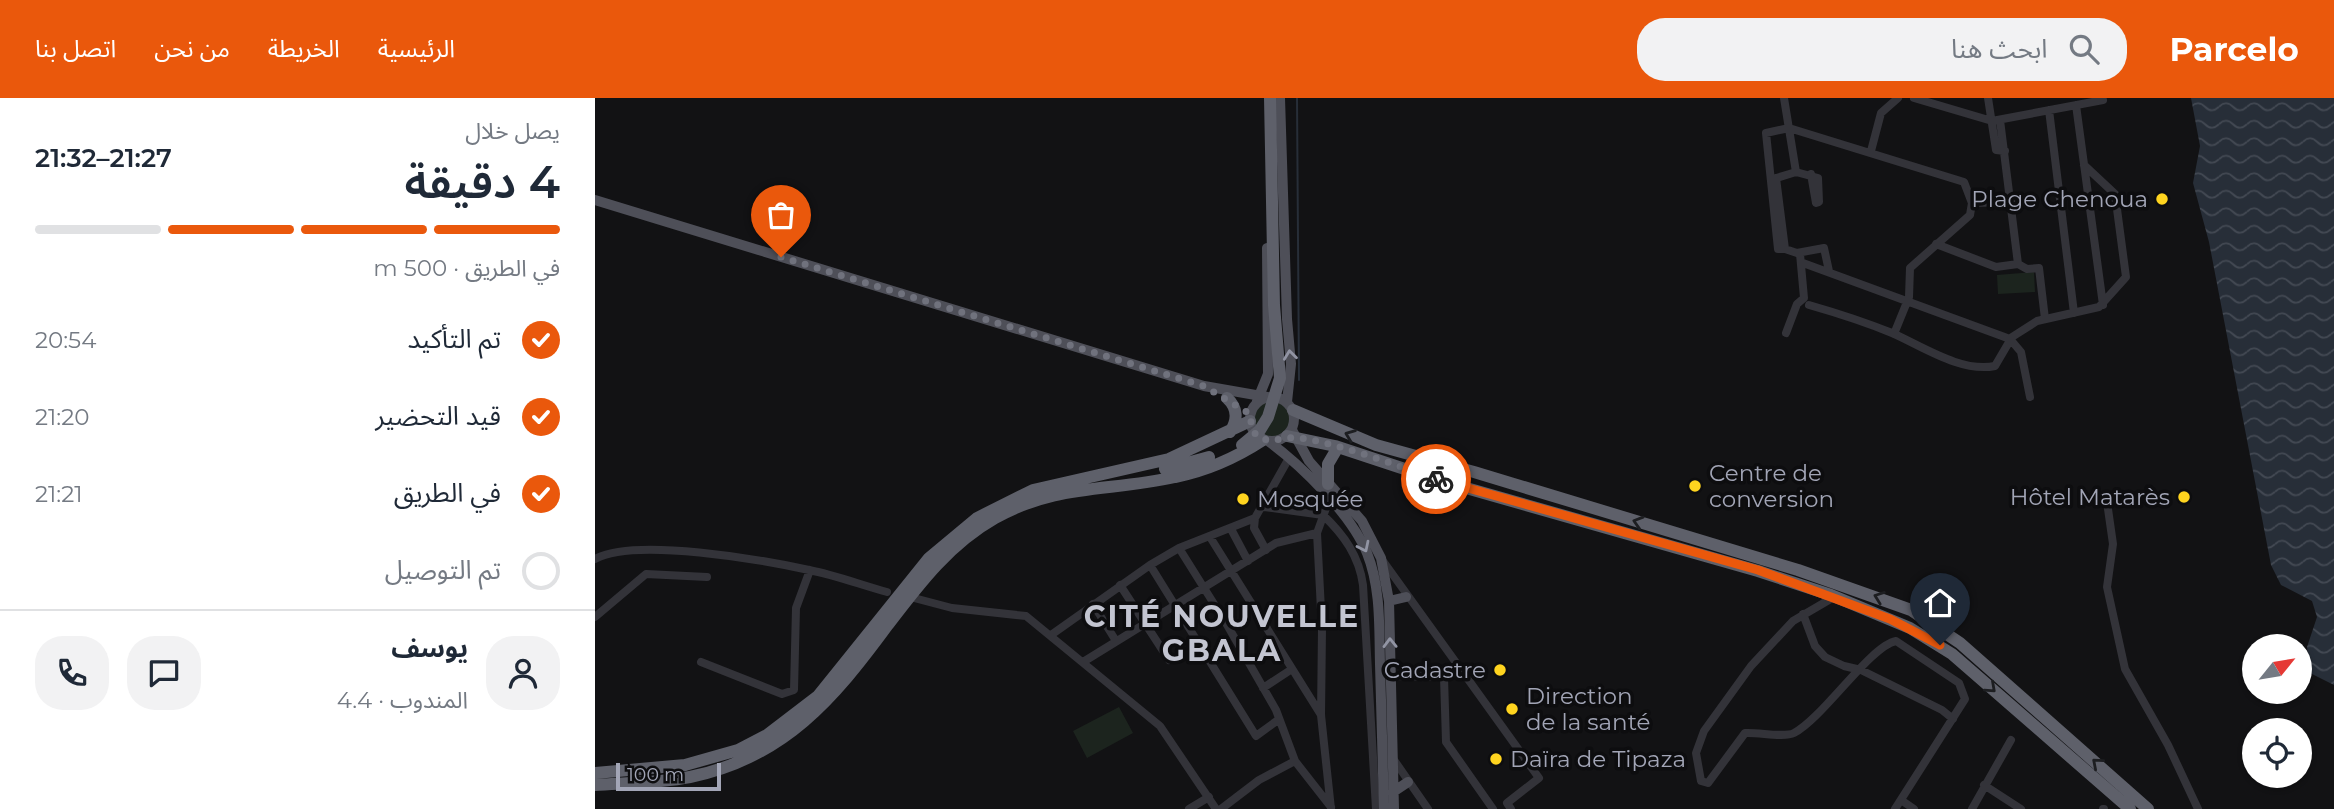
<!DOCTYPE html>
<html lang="ar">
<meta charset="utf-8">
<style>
body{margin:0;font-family:Montserrat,"Noto Sans Arabic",sans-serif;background:#f2f2f3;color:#1f2937;direction:rtl;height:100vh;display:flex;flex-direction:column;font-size:26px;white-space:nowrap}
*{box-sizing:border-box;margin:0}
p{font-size:23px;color:#747a83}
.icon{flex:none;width:38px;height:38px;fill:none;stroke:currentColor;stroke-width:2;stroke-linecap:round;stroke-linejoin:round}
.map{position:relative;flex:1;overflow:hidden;direction:ltr}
.side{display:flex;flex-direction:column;background:#fff;width:595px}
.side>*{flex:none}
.needle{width:46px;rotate:60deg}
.buttons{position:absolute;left:1647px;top:536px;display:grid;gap:14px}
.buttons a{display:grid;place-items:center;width:70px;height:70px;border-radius:50%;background:#fff;box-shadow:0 2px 5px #0004;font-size:35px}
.scale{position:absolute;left:21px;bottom:18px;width:105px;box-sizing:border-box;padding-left:7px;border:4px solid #a2a5b6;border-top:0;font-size:19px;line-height:24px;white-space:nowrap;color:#a2a5b6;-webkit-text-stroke:5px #0d0d0f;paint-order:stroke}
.pin{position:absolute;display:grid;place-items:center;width:60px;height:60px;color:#fff;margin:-72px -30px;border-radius:50% 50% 50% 0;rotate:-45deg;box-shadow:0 0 7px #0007}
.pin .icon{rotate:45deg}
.courier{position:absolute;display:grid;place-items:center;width:70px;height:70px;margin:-35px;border:5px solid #ea580c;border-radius:50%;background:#fff;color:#222;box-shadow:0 2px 9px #0007}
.overview em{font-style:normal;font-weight:600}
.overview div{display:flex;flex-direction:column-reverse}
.overview{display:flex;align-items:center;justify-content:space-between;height:119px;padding:0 35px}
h1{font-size:46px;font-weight:600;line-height:52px}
.bar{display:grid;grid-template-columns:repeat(4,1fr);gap:10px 7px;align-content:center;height:84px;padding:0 35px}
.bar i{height:9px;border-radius:5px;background:#e0e1e3}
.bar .current{background:#ea580c}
.bar p{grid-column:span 4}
.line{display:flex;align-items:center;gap:18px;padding:0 35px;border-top:2px solid #e0e1e3}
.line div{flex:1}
.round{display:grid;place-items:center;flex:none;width:74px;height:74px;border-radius:28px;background:#f2f2f3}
ol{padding:0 35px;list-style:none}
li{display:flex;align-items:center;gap:21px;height:77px}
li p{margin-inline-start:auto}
li .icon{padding:7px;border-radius:50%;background:#ea580c;color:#fff;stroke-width:4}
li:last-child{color:#747a83}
li i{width:38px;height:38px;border:4px solid #e0e1e3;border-radius:50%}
header{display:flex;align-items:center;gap:42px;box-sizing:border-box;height:98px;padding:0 35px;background:#ea580c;color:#fff}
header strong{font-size:33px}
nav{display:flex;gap:38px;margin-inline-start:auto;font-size:24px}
.search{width:490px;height:63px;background:#f2f2f3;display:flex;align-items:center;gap:18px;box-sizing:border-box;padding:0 24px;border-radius:28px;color:#747a83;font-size:26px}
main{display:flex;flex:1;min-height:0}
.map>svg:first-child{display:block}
.garden{fill:#1c241e}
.water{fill:url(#water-waves)}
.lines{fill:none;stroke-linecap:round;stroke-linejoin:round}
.stream{stroke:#272e38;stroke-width:2}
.minor{stroke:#333339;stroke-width:8}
.major{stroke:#4e4f58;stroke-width:10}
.highway{stroke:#5e606a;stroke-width:12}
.oneway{stroke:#9194a3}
.oneway2{stroke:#1d1e21}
.done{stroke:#70727d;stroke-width:7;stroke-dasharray:0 12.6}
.route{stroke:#ea580c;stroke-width:9}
.poi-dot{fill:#ffd41f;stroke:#0d0d0f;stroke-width:2.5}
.labels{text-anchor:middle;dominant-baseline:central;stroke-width:7;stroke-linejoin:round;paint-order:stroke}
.poi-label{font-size:23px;fill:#a2a5b6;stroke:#0d0d0f;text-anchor:start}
.district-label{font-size:30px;font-weight:bold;letter-spacing:2px;fill:#c3c5d1;stroke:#0d0d0f}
</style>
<header>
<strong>Parcelo</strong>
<div class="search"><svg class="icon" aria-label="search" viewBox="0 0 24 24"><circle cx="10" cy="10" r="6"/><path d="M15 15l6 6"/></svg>ابحث هنا</div>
<nav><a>الرئيسية</a><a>الخريطة</a><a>من نحن</a><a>اتصل بنا</a></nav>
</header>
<main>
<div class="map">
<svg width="1739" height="711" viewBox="0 0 1739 711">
<defs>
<pattern id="water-waves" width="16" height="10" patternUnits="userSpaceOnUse" patternTransform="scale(1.75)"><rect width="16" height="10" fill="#272e38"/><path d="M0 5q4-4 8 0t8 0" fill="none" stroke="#434953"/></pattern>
</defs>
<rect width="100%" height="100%" fill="#121214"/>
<path class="garden" d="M1439,174l1,20 -37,2 -1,-19z
M659 321a18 18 0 1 1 36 0a18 18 0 1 1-36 0Z
M524,609l14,26 -46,25 -14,-27z"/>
<path class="water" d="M1596,0h143v587l-24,-12 -3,-26 10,-30 -5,-16 -31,-16 -10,-20 -62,-323 -16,-59 7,-37z"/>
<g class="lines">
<path class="stream" d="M702,0l2,282"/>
<path class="minor" d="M1319,0l78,23 111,-21
M1393,0l8,52 9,1
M1481,7l27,200
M1454,12l25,203
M1405,22l18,144 9,5 12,-1 6,51
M1276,53l10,-38 17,-15
M1201,74l22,6 1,24 -3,1 -5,-29
M1181,80l9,71 15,5 4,44 -7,6 -11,29
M1178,81l23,-7 -12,-74
M1377,105l39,-1
M1341,146l60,23 22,-3
M1190,151h-7l-12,-116 23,-5 175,54 8,21 -2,12 -60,53 -1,29 -15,37
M1202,155l27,-5 5,23
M1208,165l207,76 11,13 9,45
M1214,207c28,8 56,17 83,28 30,13 69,40 103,33l17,-29 25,-16 62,-14 27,-30 -11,-83 -31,-29
M734,402l-12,33 5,96 -1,86 10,94
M1512,404l6,42 -6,43 18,82 43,76 30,64
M669,409l59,8c21,20 36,41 40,70l13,224
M660,420l-1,10 12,22
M636,431l17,32
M615,439l111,178
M584,450l47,75 50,87 19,51 36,46
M0,461c39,-22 168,1 214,11 26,5 52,15 78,22
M788,463l156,217 -32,25 4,6
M555,467l106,171 22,-16
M525,487l49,75
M1239,499l-41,24 -42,45 -47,65 -8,22 5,28 7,2 37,-50c14,-1 39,5 49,0 29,-15 76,-87 102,-92l63,42 6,16 -70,110
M319,500l38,10 74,8 134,110 56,83
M498,506l23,37
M1208,516l12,32 10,11 19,9 17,4 81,40 11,9
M0,519l51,-43 61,3
M456,537l99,-70 29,-17 76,-30 34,-60
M106,564l81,32 12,-4 2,-82 14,-38
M488,564l193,-119 41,-10
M796,578l53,1 2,65 47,67
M668,590l29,-19
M799,662l34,49
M1389,687l37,24
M1306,702l13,9
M594,711l20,-12
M626,711l38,-29 36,-19
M1377,711l39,-69
M1508,711h1"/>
<path class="major" d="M685,0l7,221 4,45 -4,38
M0,102l609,186 63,11
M655 321a22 22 0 1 1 44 0a22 22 0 1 1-44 0Z
M662,303l11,-27 -1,-126
M697,332l17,31 53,60 19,37 8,43 5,208
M673,343c33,24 83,73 99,112 14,35 12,74 13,111 1,48 3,97 4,145
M794,503l17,-4
M798,694l15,-10"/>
<path class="highway" d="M632,300c11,10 11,22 3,34
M698,312l83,35 98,27 324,98 113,40 49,33 188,166
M692,338l48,10 103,34 320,91 73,24 79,33 42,26 178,155
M647,347l18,-15 8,-13 12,-39 -6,-73 -4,-207
M570,371l44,-12
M733,386v-20l10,-17
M0,675l90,-8 53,-15 29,-15 51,-39 111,-138 48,-40 56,-28 136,-31 81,-38
M0,687c32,-2 64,-2 95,-8 94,-19 144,-79 197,-151 32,-42 62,-82 108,-108 63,-35 114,-26 180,-41 30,-6 62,-20 88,-37"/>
</g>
<defs><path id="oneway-chevron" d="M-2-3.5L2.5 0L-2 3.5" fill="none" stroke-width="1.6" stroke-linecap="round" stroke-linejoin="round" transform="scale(1.75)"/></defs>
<g class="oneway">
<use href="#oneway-chevron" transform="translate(695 257) rotate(-97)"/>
<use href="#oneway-chevron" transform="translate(769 449) rotate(64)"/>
<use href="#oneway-chevron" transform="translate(795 545) rotate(-91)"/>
</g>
<g class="oneway2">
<use href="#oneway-chevron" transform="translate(755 337) rotate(-159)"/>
<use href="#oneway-chevron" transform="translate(1043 424) rotate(-163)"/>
<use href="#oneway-chevron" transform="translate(1284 499) rotate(-160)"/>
<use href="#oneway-chevron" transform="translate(1396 590) rotate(42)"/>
<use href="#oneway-chevron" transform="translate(1502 665) rotate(-139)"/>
</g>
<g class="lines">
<path class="done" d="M186,159l423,129 46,28 2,16c15,19 30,5 49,8 46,8 91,26 135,41"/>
<path class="route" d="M841,381l322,91 132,49 50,26"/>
</g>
<g class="poi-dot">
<circle cx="1567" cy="101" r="7"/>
<circle cx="1100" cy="388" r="7"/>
<circle cx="1589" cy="399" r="7"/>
<circle cx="648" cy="401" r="7"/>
<circle cx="905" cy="572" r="7"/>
<circle cx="917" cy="611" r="7"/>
<circle cx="901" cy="661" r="7"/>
</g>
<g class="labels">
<g class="poi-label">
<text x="1553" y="101" text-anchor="end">Plage Chenoua</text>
<text x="1114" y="375">Centre de<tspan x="1114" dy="26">conversion</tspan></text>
<text x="1575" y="399" text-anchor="end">Hôtel Matarès</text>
<text x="662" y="401">Mosquée</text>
<text x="891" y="572" text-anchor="end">Cadastre</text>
<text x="931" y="598">Direction<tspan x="931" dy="26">de la santé</tspan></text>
<text x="915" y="661">Daïra de Tipaza</text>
</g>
<g class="district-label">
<text x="627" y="518">CITÉ NOUVELLE<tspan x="627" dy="34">GBALA</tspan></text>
</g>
</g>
</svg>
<div class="buttons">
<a><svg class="needle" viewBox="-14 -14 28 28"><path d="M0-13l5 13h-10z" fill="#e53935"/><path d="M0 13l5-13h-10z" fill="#747a83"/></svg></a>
<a><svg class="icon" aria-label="locate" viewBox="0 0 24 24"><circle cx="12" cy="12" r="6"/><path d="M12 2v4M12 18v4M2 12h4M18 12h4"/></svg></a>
</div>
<div class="scale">100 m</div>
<div class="pin" style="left:186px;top:159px;background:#ea580c"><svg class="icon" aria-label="bag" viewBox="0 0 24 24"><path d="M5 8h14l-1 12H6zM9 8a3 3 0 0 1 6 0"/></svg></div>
<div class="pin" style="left:1345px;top:547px;background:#1f2937"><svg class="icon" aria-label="home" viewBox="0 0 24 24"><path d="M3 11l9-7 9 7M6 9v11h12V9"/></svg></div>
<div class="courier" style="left:841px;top:381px"><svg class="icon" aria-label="bike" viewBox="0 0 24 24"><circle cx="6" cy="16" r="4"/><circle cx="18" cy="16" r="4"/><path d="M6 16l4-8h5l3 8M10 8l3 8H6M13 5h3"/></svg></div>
</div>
<section class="side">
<div class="overview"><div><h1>4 دقيقة</h1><p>يصل خلال</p></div><em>21:27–21:32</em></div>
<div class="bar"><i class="current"></i><i class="current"></i><i class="current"></i><i></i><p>في الطريق · 500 m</p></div>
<ol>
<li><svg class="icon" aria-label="check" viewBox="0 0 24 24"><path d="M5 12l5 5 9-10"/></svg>تم التأكيد<p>20:54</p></li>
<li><svg class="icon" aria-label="check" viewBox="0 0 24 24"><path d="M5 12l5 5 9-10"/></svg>قيد التحضير<p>21:20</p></li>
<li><svg class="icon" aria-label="check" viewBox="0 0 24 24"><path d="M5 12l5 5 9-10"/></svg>في الطريق<p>21:21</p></li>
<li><i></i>تم التوصيل</li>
</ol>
<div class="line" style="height:126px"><a class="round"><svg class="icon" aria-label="person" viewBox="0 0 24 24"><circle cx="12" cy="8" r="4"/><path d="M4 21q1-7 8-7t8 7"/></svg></a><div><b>يوسف</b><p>المندوب · 4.4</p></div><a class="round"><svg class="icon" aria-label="chat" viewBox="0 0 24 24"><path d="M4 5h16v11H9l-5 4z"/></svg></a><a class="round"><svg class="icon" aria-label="phone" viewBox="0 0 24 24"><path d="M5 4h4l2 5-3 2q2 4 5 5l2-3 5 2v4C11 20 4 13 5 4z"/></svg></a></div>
</section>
</main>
